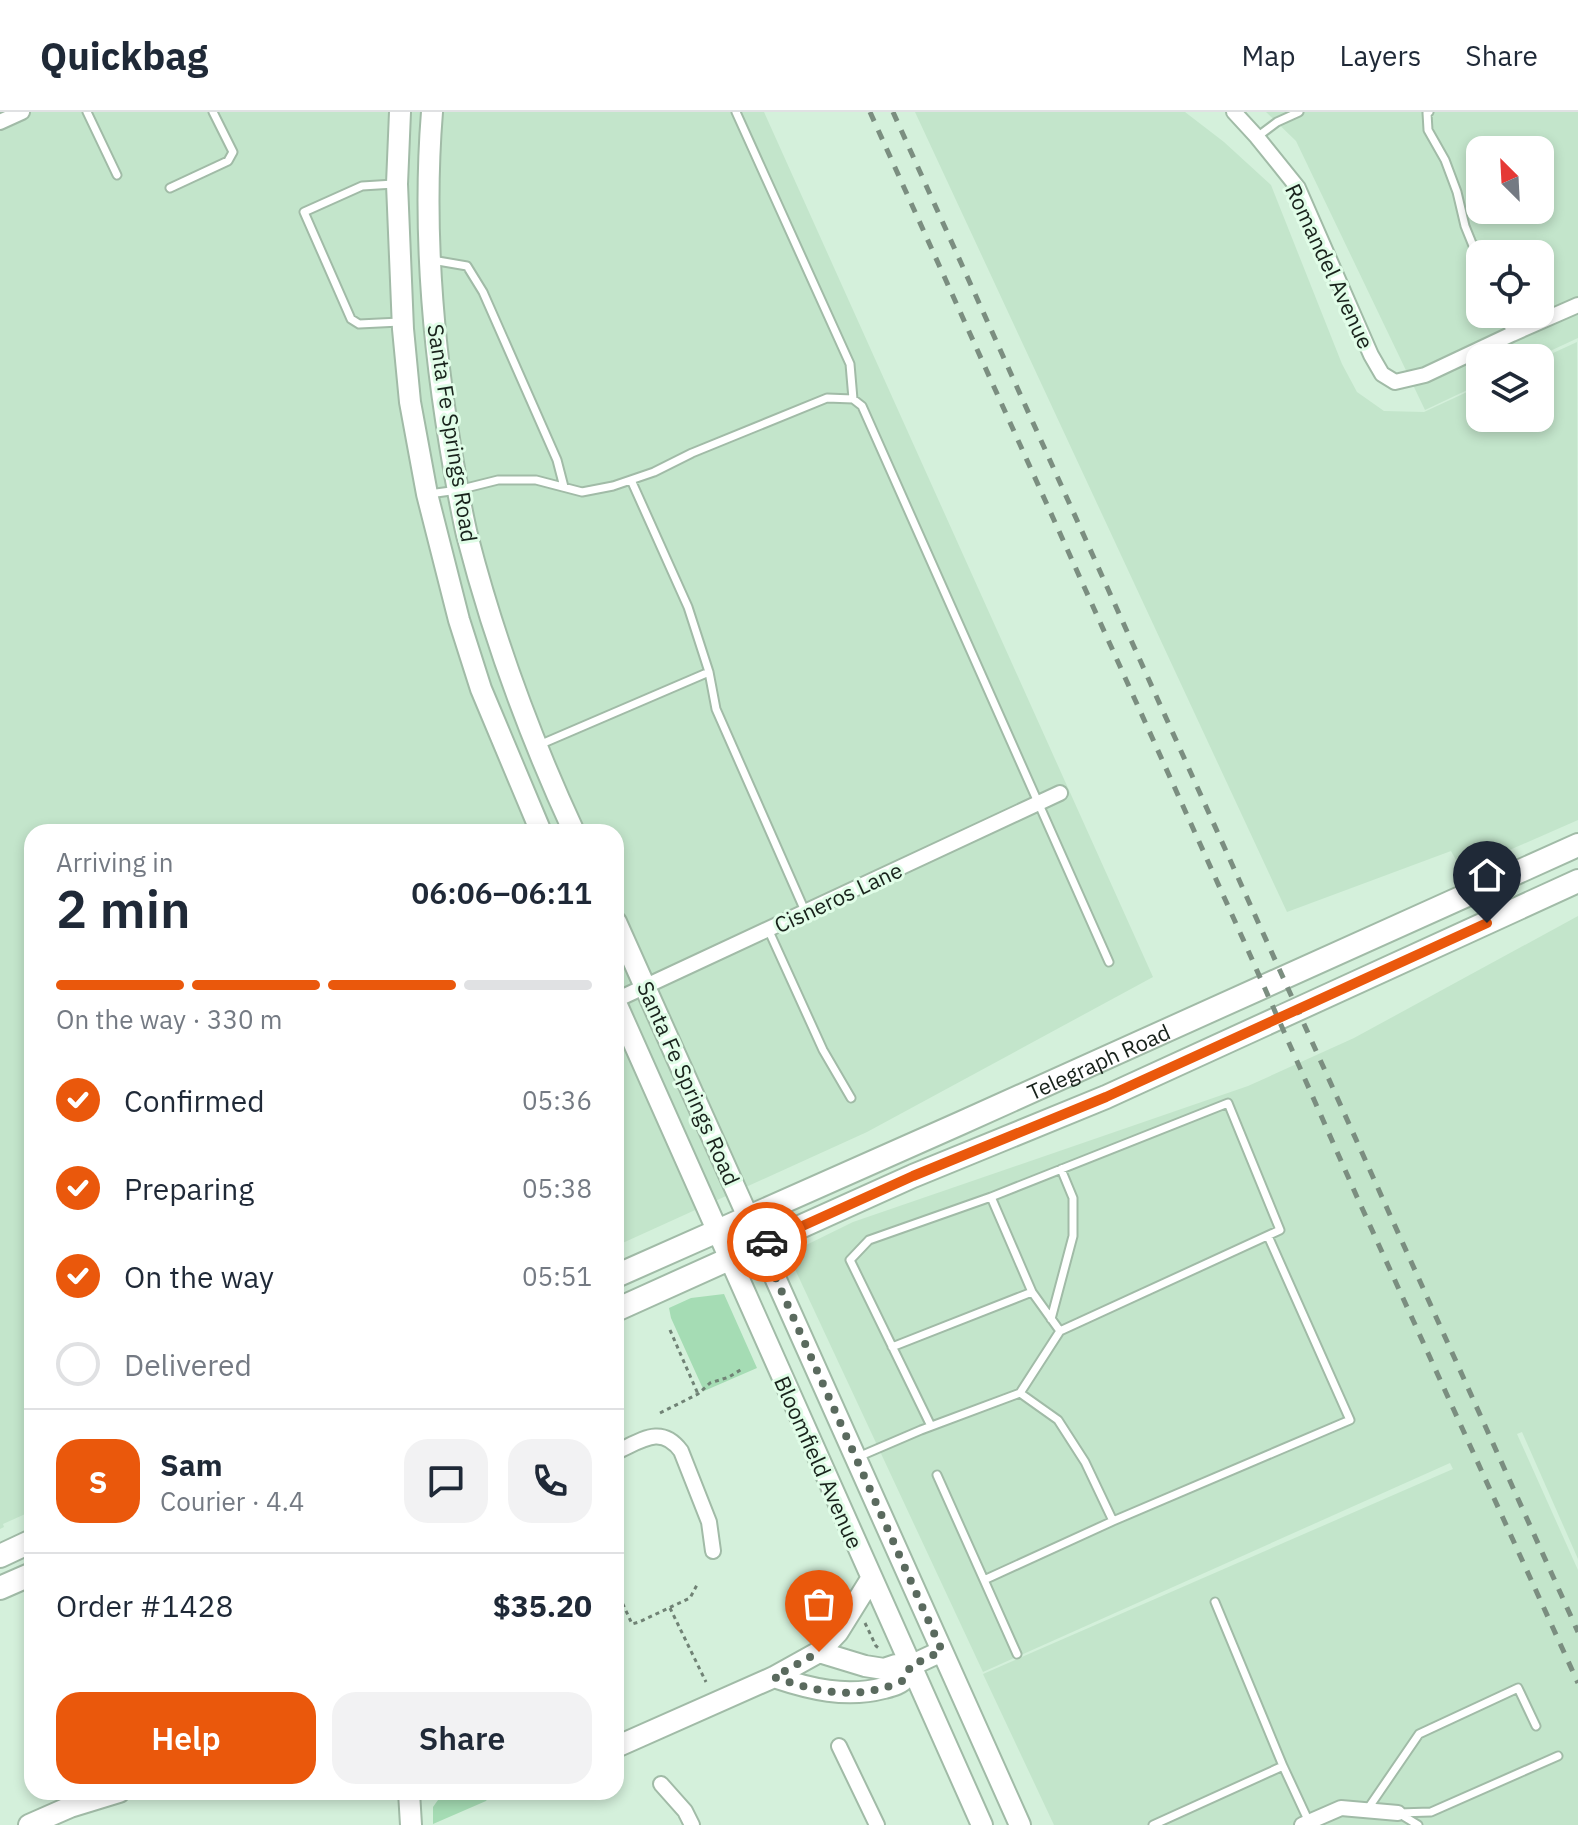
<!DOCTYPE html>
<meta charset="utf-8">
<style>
body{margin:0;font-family:"IBM Plex Sans",sans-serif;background:#f2f2f3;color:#1f2937;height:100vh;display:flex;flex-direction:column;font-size:30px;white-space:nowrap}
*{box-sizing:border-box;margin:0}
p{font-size:26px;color:#747a83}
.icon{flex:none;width:44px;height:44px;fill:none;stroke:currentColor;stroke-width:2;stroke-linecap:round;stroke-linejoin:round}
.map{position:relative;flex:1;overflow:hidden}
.sheet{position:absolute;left:24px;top:712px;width:600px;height:976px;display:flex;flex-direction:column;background:#fff;border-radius:24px;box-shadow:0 4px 12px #0003}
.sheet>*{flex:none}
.needle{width:52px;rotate:336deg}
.buttons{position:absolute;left:1466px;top:24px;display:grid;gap:16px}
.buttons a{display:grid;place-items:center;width:88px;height:88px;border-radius:16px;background:#fff;box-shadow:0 4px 12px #0003;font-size:40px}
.pin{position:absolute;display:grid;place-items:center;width:68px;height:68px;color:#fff;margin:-82px -34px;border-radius:50% 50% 50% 0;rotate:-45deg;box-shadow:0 0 8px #0007}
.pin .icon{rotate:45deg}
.courier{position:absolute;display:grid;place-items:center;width:80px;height:80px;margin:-40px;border:6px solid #ea580c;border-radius:50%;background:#fff;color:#222;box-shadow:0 2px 10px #0007}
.overview em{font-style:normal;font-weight:600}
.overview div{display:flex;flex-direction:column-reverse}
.overview{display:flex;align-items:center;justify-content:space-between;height:136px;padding:0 32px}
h1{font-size:52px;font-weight:600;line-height:60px}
.bar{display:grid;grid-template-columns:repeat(4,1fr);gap:12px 8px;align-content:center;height:96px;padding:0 32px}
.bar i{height:10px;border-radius:6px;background:#e0e1e3}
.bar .current{background:#ea580c}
.bar p{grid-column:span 4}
.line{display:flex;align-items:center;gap:20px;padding:0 32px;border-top:2px solid #e0e1e3}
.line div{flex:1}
.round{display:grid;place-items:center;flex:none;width:84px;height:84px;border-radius:24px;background:#f2f2f3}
ol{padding:0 32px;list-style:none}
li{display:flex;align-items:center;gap:24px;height:88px}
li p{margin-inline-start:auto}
li .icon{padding:8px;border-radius:50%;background:#ea580c;color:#fff;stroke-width:4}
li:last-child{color:#747a83}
li i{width:44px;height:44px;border:4px solid #e0e1e3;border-radius:50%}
.cta{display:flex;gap:16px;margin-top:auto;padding:16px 32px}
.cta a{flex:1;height:92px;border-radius:24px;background:#ea580c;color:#fff;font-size:32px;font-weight:600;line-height:92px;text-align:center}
.cta a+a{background:#f2f2f3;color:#1f2937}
header{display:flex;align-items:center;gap:48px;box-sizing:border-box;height:112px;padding:0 40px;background:#fff;border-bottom:2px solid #e0e1e3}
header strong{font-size:38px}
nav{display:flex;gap:44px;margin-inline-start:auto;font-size:28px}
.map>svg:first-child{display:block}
.built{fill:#c3e5cb;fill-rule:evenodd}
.green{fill:#a5dcb4}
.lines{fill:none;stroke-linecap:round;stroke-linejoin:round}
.lane-casing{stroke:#a1bba7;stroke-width:11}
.street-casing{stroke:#a1bba7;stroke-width:18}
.secondary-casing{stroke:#a1bba7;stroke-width:24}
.primary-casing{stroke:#a1bba7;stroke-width:26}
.path{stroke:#708275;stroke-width:3;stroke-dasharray:4 4;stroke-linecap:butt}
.lane{stroke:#fff;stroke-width:7}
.street{stroke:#fff;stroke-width:14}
.secondary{stroke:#fff;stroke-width:20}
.primary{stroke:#fff;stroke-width:22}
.rail{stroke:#7b8e80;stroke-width:5;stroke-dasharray:10 10;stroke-linecap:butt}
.done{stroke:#5a6a5e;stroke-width:8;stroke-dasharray:0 14.4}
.route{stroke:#ea580c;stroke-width:10}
.labels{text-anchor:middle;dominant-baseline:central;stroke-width:6;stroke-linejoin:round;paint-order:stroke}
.street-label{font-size:22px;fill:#18221b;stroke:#e1fde8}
</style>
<header>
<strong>Quickbag</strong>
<nav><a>Map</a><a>Layers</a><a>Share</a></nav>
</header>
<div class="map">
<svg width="1578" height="1713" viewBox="0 0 1578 1713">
<rect width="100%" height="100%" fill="#d4f0db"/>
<path class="built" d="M0,0h764l389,865 -286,155 -251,114v-414h-584v679l-29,13 1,3 -4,2z
M915,0h270l39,30 47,43 71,179 15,28 27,19 40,1 56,-26v32h60v-59l37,-17 1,478 -116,51 -11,-20 -164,61z
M1266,0h312v226l-43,20h-55v26l-55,26 -129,-269zM1480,38h60v60h-60zM1480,142h60v60h-60z
M1578,804v643l-56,-127 -5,2 61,136v255h-524l-71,-151 470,-205 -3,-6 -467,209 -190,-407 5,-16 55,-27 395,-136 106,-48z"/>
<path class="green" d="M724,1182l33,74 -53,23 -33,-73 -2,-10 22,-10z
M459,1680h33l-6,9 -53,23v-17l10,-14z"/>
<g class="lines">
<defs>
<path id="lane" d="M87,0l30,63
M736,0l114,252 3,35
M1429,0l-2,1 1,17 17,30 12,32 8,34 15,37
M1257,25l20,-15 22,-10
M394,72l-32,2 -58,26 47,107 8,5 41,-2
M170,76l58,-27 5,-9 -20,-40
M432,148l35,6 16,26 74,168 7,27
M1502,202l10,20
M631,368l57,127 21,65 7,37 89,202
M429,382l29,-4 40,-10h38l46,12 31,-6 41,-14 38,-19 135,-55 26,1 9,7 247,556
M539,633l170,-73
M768,817l55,121 28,48
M1032,1180l28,39
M1051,1207l22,-83v-38l-12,-29
M892,1235l140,-55 -41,-95
M1020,1281l38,27 27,42 28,59 237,-101 -82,-184
M858,1345l63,-27 99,-37 40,-62 220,-101 -52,-127 -237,94 -122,43 -19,20 81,166
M937,1363l47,105 129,-59
M984,1468l33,74
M1215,1490l68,164
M1367,1698l52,-76 99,-46 18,38
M1398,1701l33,-1 127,-56
M1400,1702l18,11
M1153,1713l130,-59 26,56"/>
<path id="street" d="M1234,0l23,25 41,51 73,167 11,19 13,8 30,-7 87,-41 66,-29
M0,10l22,-10
M616,888l444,-207
M616,1340c25,-11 45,-28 65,-1l28,71 4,29
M839,1634l38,79
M661,1672l24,27 7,14
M1302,1713l39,-17 57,5"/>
<path id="secondary" d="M400,0l-3,72 6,145 7,73 17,92 32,126 22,69 60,143
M432,0c-9,111 0,224 18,333 5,30 10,60 17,90 26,101 63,202 107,297
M616,810l404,903
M616,891l366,822
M819,1540l46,14 19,3 12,-4 14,1 32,-15
M774,1565c36,12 72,21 110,11 8,-2 17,-4 22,-11 2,-3 3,-8 4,-11
M616,1635l158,-70 45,-25 19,-20 33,-53
M409,1680l2,33
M29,1713l41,-18 49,-15"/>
<g id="primary">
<path id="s1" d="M616,1164l345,-153 617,-278"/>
<path d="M616,1198l297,-134 193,-79 472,-216"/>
<path d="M0,1444l32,-15"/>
<path d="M0,1476l32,-14"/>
</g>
</defs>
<use href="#lane" class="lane-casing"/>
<use href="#street" class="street-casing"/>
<use href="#secondary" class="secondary-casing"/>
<use href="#primary" class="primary-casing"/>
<path class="path" d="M670,1218l28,64
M660,1301l38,-19 12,-11 19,-6 13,-8
M616,1477l16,35 7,-2 51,-24 8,-15
M670,1496l36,74
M865,1511l11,23 4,3"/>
<use href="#lane" class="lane"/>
<use href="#street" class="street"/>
<use href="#secondary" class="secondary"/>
<use href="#primary" class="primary"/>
<path class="rail" d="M870,0l377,836 110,249 221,486
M893,0l685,1520"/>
</g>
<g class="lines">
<path class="done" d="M767,1130l-6,3 181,406 -32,15c-1,4 -2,8 -5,12 -4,6 -15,8 -23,10 -37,11 -73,1 -108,-11l45,-25"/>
<path class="route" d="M767,1130l146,-66 193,-79 381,-174"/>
</g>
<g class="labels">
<g class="street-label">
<text transform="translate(1330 154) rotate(65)">Romandel Avenue</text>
<text transform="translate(453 321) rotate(81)">Santa Fe Springs Road</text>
<text transform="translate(838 785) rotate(-25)">Cisneros Lane</text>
<text stroke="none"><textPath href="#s1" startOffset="528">Telegraph Road</textPath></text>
<text transform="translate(689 971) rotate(66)">Santa Fe Springs Road</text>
<text transform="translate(819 1350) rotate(66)">Bloomfield Avenue</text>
</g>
</g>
</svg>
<div class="buttons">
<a><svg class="needle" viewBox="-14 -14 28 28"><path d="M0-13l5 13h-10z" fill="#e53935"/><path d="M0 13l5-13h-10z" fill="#747a83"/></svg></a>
<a><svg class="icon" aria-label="locate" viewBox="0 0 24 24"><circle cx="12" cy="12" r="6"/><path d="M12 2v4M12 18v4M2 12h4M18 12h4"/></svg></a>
<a><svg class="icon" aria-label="layers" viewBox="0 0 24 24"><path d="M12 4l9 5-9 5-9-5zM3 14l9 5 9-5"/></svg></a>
</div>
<div class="pin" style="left:819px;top:1540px;background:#ea580c"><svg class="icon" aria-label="bag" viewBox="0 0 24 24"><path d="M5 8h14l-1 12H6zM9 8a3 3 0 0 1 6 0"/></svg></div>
<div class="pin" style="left:1487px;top:811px;background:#1f2937"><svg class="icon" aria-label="home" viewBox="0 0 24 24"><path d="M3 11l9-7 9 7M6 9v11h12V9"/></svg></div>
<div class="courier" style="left:767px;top:1130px"><svg class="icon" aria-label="car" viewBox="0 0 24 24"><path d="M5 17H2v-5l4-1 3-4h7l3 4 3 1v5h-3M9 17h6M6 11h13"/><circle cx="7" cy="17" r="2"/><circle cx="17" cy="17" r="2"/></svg></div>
<section class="sheet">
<div class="overview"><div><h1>2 min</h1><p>Arriving in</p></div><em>06:06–06:11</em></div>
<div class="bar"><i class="current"></i><i class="current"></i><i class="current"></i><i></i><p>On the way · 330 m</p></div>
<ol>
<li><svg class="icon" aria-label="check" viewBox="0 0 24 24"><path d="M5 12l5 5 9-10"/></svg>Confirmed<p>05:36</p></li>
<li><svg class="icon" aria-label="check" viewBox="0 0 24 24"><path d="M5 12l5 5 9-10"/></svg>Preparing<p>05:38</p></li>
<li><svg class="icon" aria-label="check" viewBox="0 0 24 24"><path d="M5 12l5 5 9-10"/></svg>On the way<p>05:51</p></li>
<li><i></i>Delivered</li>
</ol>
<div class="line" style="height:144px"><b class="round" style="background:#ea580c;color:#fff">S</b><div><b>Sam</b><p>Courier · 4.4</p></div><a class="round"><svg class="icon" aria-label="chat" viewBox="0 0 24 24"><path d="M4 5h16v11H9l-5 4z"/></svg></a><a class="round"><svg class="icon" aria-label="phone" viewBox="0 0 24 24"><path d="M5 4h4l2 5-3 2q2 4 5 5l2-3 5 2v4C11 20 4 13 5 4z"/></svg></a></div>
<div class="line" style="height:104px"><div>Order #1428</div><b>$35.20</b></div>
<div class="cta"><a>Help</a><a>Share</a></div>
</section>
</div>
